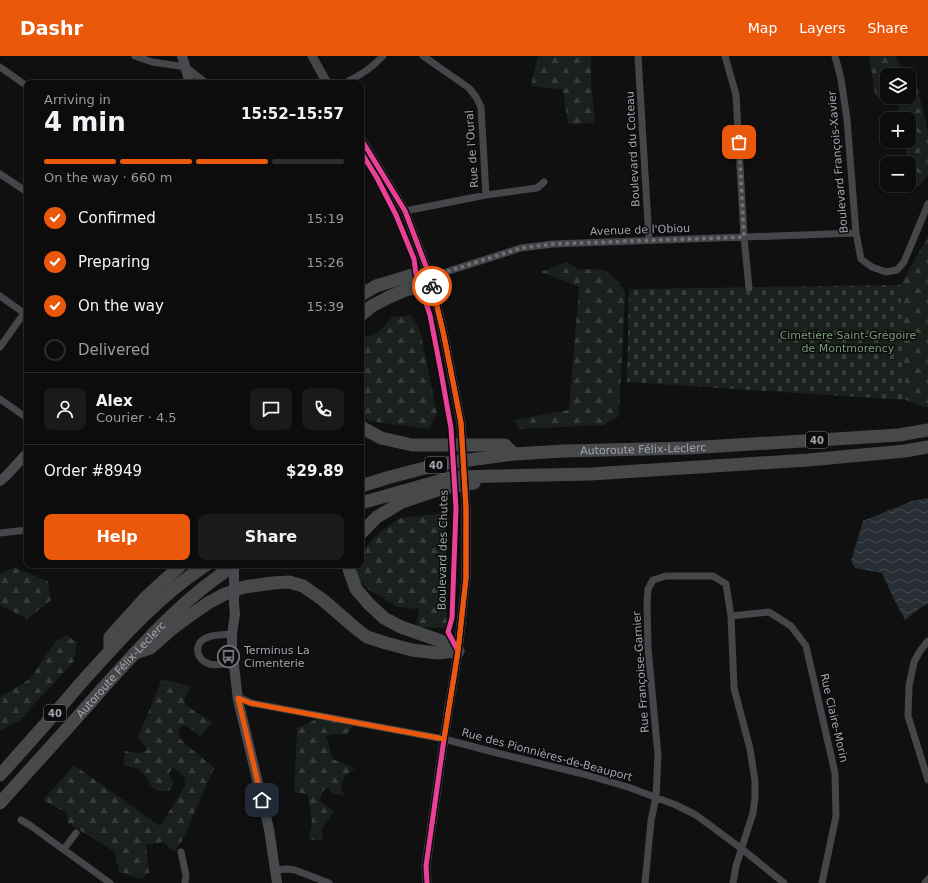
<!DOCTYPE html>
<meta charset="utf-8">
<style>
body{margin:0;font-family:"DejaVu Sans",sans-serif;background:#1a1a1b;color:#f1f3f6;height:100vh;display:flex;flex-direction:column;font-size:15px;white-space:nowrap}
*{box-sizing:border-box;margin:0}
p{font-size:13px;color:#9a9b9d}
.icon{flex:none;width:22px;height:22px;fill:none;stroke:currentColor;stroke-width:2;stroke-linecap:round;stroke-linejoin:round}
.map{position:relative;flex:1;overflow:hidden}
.sheet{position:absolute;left:24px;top:24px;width:340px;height:488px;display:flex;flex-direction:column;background:#0c0c0d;border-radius:8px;box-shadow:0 1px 3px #0004,0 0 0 1px #2c2c2e}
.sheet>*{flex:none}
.controls{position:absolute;left:880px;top:12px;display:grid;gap:8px}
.controls a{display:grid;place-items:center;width:36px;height:36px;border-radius:8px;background:#0c0c0d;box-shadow:0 1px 3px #0004,0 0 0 1px #2c2c2e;font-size:20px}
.pin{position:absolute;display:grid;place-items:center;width:34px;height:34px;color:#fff;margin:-17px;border-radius:8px;box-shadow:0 2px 6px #0006}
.courier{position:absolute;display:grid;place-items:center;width:40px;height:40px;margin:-20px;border:3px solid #ea580c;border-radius:50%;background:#fff;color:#222;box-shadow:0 1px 5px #0007}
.head em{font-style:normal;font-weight:800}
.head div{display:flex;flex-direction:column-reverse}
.head{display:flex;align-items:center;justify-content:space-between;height:68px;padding:0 20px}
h1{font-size:26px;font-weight:800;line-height:30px}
.bar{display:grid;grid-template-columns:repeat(4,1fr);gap:6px 4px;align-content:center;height:48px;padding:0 20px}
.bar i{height:5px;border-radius:3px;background:#2c2c2e}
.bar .selected{background:#ea580c}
.bar p{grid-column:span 4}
.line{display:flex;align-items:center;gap:10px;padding:0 20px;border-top:1px solid #2c2c2e}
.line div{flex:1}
.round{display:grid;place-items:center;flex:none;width:42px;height:42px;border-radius:8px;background:#1a1a1b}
ol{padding:0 20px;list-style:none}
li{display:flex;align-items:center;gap:12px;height:44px}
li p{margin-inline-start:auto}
li .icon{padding:4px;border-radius:50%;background:#ea580c;color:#fff;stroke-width:4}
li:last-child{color:#9a9b9d}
li i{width:22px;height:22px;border:2px solid #2c2c2e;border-radius:50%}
.primary-button{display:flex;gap:8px;margin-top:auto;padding:8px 20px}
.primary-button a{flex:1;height:46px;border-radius:8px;background:#ea580c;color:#fff;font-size:16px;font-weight:800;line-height:46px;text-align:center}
.primary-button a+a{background:#1a1a1b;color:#f1f3f6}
header{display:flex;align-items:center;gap:24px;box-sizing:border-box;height:56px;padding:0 20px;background:#ea580c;color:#fff}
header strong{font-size:19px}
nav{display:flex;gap:22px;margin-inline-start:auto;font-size:14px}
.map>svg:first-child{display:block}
.forest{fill:url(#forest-firs)}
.cemetery{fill:url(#cemetery-stones)}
.water{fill:url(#water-waves)}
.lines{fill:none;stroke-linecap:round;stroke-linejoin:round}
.minor{stroke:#444649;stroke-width:7}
.tertiary{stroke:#444649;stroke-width:9}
.secondary{stroke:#484a4d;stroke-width:10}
.motorway{stroke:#47484a;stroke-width:13}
.tertiary-bridge{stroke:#444649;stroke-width:9}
.secondary-bridge{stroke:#484a4d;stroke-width:10}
.cycleway-casing{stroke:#0b0b0c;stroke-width:8}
.cycleway{stroke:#ea4096;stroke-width:5}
.done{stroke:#6f7278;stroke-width:4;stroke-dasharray:0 7.2}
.route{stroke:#ea580c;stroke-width:5}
.labels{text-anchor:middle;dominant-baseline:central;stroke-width:3;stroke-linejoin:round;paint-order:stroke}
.shield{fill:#0b0b0c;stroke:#75787f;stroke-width:1}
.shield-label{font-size:10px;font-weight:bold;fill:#a2a6b0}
.street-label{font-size:11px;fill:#a2a6b0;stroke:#0b0b0c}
.park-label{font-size:11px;fill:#7a9a7c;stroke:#0b0b0c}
.poi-label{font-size:11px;fill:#a2a6b0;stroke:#0b0b0c;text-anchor:start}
</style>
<header>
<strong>Dashr</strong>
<nav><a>Map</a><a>Layers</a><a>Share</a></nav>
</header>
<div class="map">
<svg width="928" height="827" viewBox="0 0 928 827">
<defs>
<pattern id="forest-firs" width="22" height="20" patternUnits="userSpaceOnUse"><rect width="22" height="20" fill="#1a201b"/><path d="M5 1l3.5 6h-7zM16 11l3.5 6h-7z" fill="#383d3a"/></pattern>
<pattern id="cemetery-stones" width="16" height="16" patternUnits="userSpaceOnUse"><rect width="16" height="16" fill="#1a201b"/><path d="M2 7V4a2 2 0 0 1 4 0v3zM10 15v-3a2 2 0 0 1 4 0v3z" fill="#383d3a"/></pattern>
<pattern id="water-waves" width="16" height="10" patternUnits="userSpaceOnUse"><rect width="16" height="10" fill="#282f34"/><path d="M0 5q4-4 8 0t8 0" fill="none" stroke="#444a4f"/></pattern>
</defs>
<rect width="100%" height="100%" fill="#101011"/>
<path class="forest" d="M538,0h53v24l4,43 -27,1 -5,-34 -32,-4z
M869,0h27l7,19h-16v22h22v-16l8,5 11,46v43l-9,11 -14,3 -1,-4h5v-22h-3l2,-2 -4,-20h5v-22h-8l-3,-15 -13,1 -10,-11z
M928,181v171l-22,-8 -6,-115z
M567,206l12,7 26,1 14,12 6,11 -6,123 -15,9 -85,4 -5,-9 55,-10 10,-123 -38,-15z
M411,259l9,15 17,83 -8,16 -60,-8 -8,-7v-77c17,-1 20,-8 31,-20z
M445,457l2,115 -31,-1 3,-18 -22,-2 -28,-17 -13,-13 2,-12h3v-12l12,-15 26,-20z
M13,511l35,14 3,19 -24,19 -27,-14v-30z
M66,579l11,7 -3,19 -55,60 -19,10v-34l30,-18 25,-37z
M162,623l29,7 -7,13 3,7 25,16 -11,15 -12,-10 -8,-1 -3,7 3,7 33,28 -32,73 -8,10 -12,-9 -16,3 3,28 -8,6 -22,-7 -4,-20 -47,-29 -1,-10 -24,-13 31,-35 86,61 25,-40 -1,-10 -11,-8 -4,5 5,10 -5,8h-11l-8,-6 -5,-10 -9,-7 -13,-3 2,-14 14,2 9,-3 -10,-13z
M317,663l37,6 -8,10 -11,-1 -9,2 7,23 22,9 -10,8 -4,10 3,10 -12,-3 -5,-6 -5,5 -2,8 14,12 -13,18 2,8 -2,3 -12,-2 3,-15 -4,-29 -14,-3 3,-64z"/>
<path class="cemetery" d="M900,229l6,115 -279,-18 2,-93z"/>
<path class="water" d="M928,442v106l-8,4 -15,12 -12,-23 -11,-24 -27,-5 -4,-7 12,-40 49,-20z"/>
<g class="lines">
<path class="minor" d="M135,0l17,6 34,5 20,16
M423,0l46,32 7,9 5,10 5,88
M638,0l11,184
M725,0l11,39 8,142 5,51
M835,0l6,23 6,40 9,114 5,26 11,8 14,5 11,-2 7,-8 24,-58
M0,11l27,19
M345,27c15,-8 26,-14 38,-27
M0,118l27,18
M405,155l81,-16 51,-7 7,-6
M430,221l91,-29 32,-4 303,-11
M0,240l24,17
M0,291l27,-38
M0,343l27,19
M0,477l27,-3
M731,560l38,-4 22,14 15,20 29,127 1,43 -14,67
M232,578c-8,1 -18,0 -26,4 -13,6 -10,21 3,26 8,2 17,0 25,-1
M928,585l-8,10 -6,11 -5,24 -1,30 20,64
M238,641l13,6 193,36 57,15 82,20 45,13 48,18 20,10 46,34 42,34
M21,764l10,6 79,57
M64,793l12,-16
M181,796l5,23 -1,8
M275,814l12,-1 8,1 34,13
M645,827l6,-62 5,-24 2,-42 -10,-107 -1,-44 1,-15 5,-9 13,-4h47l13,8 5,32 3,72 16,61 5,32v17l-2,15 -17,53 -3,17
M925,827l3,-4"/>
<path class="tertiary" d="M312,0l15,27
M361,83l44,72 25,66 5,20 9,39 17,87
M427,827l-1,-17 18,-127 14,-88 8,-73v-70"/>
<path class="secondary" d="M182,0l8,27
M0,425l6,-5 21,-23
M234,548l1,10 -3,20v14l6,52 31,129 8,54"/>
<g class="motorway">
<path d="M361,239l15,-9 40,-12 14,3"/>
<path d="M361,259l11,-9 17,-9 17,-7 14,-3 10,-10"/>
<path d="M361,371l20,11 31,7h93l9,9"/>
<path id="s1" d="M361,430l29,-9 50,-13 74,-10 50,-3 123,-3 212,-13 29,-5"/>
<path d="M361,447l92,-26 138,-3 217,-14 97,-9 23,-4"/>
<path d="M361,477l16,-16 25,-15 41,-14 31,-5"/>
<path d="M349,509v4l7,20 13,15 15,14 17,9 40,14 17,10"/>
<path d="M110,595v-14l35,-39 36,-33"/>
<path d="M135,597l15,-5 23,-20 15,-11 20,-14 17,-9 19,-7 29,-4 16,-1 14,4 20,14 30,26 14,11 19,6 26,7 25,3 21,-2"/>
<path d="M0,719c27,-30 54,-60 80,-91 38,-42 78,-88 126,-119"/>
<path id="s2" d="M0,747c34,-38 69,-76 103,-115 40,-44 81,-91 132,-123"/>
</g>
<path class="tertiary-bridge" d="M461,367l5,85"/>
<path class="secondary-bridge" d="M234,509v39"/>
<defs>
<path id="cycleway" d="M361,83l44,72 25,66 5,20 9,39 17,87 5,85v70l-8,73 -14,88 -18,127 1,17
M361,96l16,26 19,37 18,44 2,15 14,41 11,57 10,56 5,80 -4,110 -4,14 10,19"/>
</defs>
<use href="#cycleway" class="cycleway-casing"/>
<use href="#cycleway" class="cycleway"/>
</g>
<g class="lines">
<path class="done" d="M432,230l-2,-9 91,-29 32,-4 191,-7 -5,-95"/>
<path class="route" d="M262,744l-24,-102 12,5 194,36 14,-88 8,-73v-70l-5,-85 -17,-87 -12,-50"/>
</g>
<defs>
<symbol id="bus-ring" viewBox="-11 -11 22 22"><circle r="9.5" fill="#0b0b0c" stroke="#6f7278" stroke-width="1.5"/><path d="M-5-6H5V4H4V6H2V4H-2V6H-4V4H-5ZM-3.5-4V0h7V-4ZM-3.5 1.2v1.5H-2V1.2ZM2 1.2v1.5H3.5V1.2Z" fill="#6f7278"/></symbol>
</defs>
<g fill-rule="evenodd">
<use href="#bus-ring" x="216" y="588" width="25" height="25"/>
</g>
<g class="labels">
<g class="shield">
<rect x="806" y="376" width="22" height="16" rx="3"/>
<rect x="425" y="401" width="22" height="16" rx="3"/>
<rect x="44" y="649" width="22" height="16" rx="3"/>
</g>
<g class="shield-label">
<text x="817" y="384">40</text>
<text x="436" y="409">40</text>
<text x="55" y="657">40</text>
</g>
<g class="street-label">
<text transform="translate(472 93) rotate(-94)">Rue de l'Oural</text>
<text transform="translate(633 93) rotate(-93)">Boulevard du Coteau</text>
<text transform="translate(838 106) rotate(-95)">Boulevard François-Xavier</text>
<text transform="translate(640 174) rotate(-2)">Avenue de l'Obiou</text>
<text stroke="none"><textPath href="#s1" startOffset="286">Autoroute Félix-Leclerc</textPath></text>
<text transform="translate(443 494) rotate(-89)">Boulevard des Chutes</text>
<text stroke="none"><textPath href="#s2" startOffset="180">Autoroute Félix-Leclerc</textPath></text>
<text transform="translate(641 616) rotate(-94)">Rue Françoise-Garnier</text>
<text transform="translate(834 662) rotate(77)">Rue Claire-Morin</text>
<text transform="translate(547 699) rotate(15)">Rue des Pionnières-de-Beauport</text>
</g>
<g class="park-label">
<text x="848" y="279">Cimetière Saint-Grégoire<tspan x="848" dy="13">de Montmorency</tspan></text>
</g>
<g class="poi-label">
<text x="244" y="594">Terminus La<tspan x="244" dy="13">Cimenterie</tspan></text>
</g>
</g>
</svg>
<div class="controls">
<a><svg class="icon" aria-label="layers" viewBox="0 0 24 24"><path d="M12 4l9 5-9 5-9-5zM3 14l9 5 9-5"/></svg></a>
<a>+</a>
<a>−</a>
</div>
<div class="pin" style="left:739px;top:86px;background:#ea580c"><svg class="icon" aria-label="bag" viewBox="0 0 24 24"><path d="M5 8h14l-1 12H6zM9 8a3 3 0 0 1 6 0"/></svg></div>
<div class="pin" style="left:262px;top:744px;background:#1f2937"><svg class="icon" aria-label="home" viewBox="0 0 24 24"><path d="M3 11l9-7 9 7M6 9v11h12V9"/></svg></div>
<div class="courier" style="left:432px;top:230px"><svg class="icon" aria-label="bike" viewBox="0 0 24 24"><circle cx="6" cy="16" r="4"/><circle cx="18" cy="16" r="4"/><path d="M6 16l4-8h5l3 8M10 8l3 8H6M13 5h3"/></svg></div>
<section class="sheet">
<div class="head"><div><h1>4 min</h1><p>Arriving in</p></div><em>15:52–15:57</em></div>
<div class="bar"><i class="selected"></i><i class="selected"></i><i class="selected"></i><i></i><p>On the way · 660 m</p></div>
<ol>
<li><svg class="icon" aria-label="check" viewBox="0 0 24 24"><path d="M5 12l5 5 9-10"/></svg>Confirmed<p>15:19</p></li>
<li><svg class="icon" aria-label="check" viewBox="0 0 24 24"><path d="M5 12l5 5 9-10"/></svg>Preparing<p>15:26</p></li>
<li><svg class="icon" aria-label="check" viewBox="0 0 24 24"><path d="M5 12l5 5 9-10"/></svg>On the way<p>15:39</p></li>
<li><i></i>Delivered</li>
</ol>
<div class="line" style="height:72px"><a class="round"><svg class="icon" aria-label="person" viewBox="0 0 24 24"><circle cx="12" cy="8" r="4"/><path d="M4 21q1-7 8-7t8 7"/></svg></a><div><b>Alex</b><p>Courier · 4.5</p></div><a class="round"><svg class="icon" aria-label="chat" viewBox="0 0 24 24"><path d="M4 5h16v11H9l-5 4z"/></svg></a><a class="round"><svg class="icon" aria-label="phone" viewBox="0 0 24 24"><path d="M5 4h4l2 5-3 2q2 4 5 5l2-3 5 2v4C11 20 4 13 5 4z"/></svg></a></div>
<div class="line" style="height:52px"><div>Order #8949</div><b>$29.89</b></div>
<div class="primary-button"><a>Help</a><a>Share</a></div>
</section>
</div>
